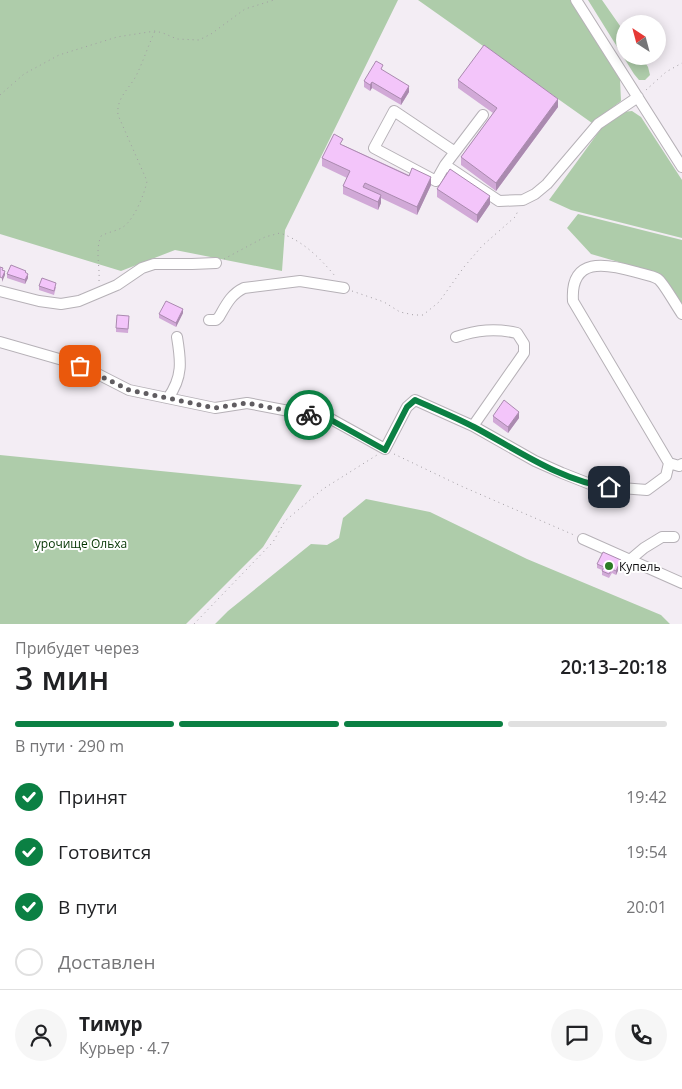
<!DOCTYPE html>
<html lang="ru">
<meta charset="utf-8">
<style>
body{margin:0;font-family:"Open Sans",sans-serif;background:#f6f6f6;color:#202124;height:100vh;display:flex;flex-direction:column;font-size:19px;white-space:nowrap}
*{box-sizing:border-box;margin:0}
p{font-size:16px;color:#757577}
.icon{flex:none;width:28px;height:28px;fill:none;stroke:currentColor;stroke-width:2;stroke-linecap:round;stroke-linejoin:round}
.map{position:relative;height:624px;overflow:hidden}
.details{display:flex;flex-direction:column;background:#fff;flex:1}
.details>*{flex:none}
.needle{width:32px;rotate:324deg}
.buttons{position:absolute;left:616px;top:15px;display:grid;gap:10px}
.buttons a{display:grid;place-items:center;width:50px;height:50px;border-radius:50%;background:#fff;box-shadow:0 2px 12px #0003;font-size:25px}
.pin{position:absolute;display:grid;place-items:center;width:42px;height:42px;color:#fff;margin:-21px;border-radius:10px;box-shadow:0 2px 8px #0006}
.courier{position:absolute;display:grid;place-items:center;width:50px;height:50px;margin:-25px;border:4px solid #0b8043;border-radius:50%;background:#fff;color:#222;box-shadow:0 1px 6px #0007}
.headline em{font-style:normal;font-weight:600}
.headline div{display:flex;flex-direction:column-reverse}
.headline{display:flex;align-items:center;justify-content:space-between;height:85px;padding:0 15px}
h1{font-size:32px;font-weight:600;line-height:38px}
.bar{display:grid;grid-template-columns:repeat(4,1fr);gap:8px 5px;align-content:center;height:60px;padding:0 15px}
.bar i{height:6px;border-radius:4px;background:#e0e0e0}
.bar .active{background:#0b8043}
.bar p{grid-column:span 4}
.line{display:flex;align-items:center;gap:12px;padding:0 15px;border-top:1px solid #e0e0e0}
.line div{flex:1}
.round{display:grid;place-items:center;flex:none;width:52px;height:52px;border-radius:26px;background:#f6f6f6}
ol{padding:0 15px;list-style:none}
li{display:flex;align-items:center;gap:15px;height:55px}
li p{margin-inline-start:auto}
li .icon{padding:5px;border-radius:50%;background:#0b8043;color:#fff;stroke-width:4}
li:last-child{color:#757577}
li i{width:28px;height:28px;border:2px solid #e0e0e0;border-radius:50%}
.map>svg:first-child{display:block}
.green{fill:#aeccaa}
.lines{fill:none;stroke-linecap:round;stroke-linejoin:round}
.minor-casing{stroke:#b6b1b7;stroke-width:12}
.path{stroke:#a29ea3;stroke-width:1;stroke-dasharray:1 4;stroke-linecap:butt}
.minor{stroke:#fff;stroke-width:10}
.wall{fill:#d1a9d7}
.shaded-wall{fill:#aa8aaf}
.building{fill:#f3c5fa;stroke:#aa8aaf}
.done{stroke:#605d61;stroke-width:5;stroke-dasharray:0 9}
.route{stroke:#0b8043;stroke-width:6}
.poi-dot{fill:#2b7b25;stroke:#fff;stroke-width:2}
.labels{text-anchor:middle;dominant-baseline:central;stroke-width:4;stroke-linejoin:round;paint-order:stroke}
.park-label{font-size:12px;fill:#043502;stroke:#fff}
.poi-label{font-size:12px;fill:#111012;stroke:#fff;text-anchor:start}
</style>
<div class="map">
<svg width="682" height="624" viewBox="0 0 682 624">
<rect width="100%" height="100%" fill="#f3edf4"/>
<path class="green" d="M0,0h398l-113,230 -3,41 -107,-21 -54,21 -121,-37z
M418,0h152l50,79 1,22 -29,22z
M588,0h14l23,33v23h16l7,11 2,8 -5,5h-6l-5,-6z
M632,111l9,6 41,63v58l-111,-28 -22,-10 54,-74 19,-14z
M578,214l104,26v65l-22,-31 -69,-20 -24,-26z
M0,455l302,30 -39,62 -77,77h-186z
M366,499l64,13 97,47 134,56 9,9h-455l13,-13 83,-67 16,1 12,-7 4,-20z"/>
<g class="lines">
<defs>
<path id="minor" d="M576,0l106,167
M483,115l-38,50 54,36 24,-1 12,-6 12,-10 51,-60 40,-27
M445,165l-9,16 -62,-33 20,-37 61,41
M0,291l39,10 22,3 18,-3 38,-16 25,-17 12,-4h38l24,-1
M682,314c-5,-7 -19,-32 -24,-35 -6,-4 -16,-5 -22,-7 -31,-9 -66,-15 -63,29l96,162 10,3 3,-2
M209,320h7l3,-3c7,-12 12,-23 25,-29l56,-7 44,7
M456,337c21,-7 39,-9 61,-4l7,11v9l-51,73
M0,342l80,23 49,25 86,18 32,-5 84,16 54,30 22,-42 8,-7 58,26 62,35 27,12 33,13 52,4 19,-14 3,-13
M168,398c15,-21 13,-37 9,-61
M583,539l99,44
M631,559l13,-11 18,-11h12"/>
</defs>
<use href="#minor" class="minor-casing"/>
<path class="path" d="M646,90l20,-18 16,-9
M0,95l24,-21 35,-19 58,-18 38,-6 8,2 14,6 22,1 12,-6 34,-25 29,-9
M224,259l41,-22 15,-4c23,8 39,24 55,43
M99,281c1,-16 -4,-30 2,-45 7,-4 16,-5 22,-9 11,-7 22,-34 24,-46l-29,-66c-2,-17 11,-26 18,-39 7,-14 12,-30 19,-45
M352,291l32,11 16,10 14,3h9l16,-13 25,-35 18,-21 33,-29 3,-6
M394,454l67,32 113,49
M194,624l79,-82 12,-21 38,-32 54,-34"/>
<use href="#minor" class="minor"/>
</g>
<path class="wall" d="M383,71l26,21 -8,13 -29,-17 -2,3 -6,-4v-6z
M458,80l100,27 -62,84 -35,-26v-8l32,-44 -35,-25z
M343,145l88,40 -14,30 -36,-17v5l-3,7 -35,-16v-8l4,-8 -25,-12v-8z
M437,189l53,15 -13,19 -40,-26z
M26,273l2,5 -3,6 -18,-6v-4z
M39,286l17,1 -2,8 -15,-5z
M183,313l-7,14 -17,-9v-4z
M129,320l-1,13 -12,-1v-4z
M493,416l26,2 -11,15 -15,-11z
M597,564h24l-5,11 -4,-2 -3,5 -7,-3v-5l-5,-2z"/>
<path class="shaded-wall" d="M372,82v6l-2,3v-6z
M409,86v6l-8,13v-6z
M558,99v8l-62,84v-8z
M431,177v8l-14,30v-8z
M381,195v8l-3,7v-8z
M490,196v8l-13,19v-8z
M5,271v4l-3,7v-4z
M28,274v4l-3,6v-4z
M183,309v4l-7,14v-4z
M519,412v6l-11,15v-6z
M621,560v4l-5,11v-4z"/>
<path class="building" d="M484,45l74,54 -62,84 -35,-26 36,-49 -39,-28z
M376,61l7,4 -2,4 28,17 -8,13 -29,-17 -2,3 -6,-4z
M334,134l9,5 -3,5 69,32 3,-8 19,9 -14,30 -52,-24 -2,4 18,8 -3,7 -35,-16 7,-15 -28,-13z
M450,169l40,27 -13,19 -40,-26z
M11,265l15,6 -1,1 3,2 -3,6 -18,-6z
M0,267l3,1 -1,2 3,1 -3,7 -2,-1z
M42,278l14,5 -2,8 -15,-5z
M166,301l17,8 -7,14 -17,-9z
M117,315l12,1 -1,13 -12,-1z
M504,400l15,12 -11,15 -15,-11z
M603,552l18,8 -5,11 -4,-2 -3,5 -7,-3 2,-4 -7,-3z"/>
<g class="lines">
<path class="done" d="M80,366l49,24 86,18 32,-5 62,12"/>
<path class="route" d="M309,415l22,5 54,30 22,-43 8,-7c20,9 40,17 59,27 40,21 90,56 135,60"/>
</g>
<circle class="poi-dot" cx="609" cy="566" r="5"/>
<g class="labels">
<g class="park-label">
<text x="81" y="543">урочище Ольха</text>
</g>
<g class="poi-label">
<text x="619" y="566">Купель</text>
</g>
</g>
</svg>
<div class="buttons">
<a><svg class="needle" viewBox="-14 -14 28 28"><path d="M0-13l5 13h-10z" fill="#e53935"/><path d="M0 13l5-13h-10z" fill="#757577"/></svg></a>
</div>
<div class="pin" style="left:80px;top:366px;background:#ea580c"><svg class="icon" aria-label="bag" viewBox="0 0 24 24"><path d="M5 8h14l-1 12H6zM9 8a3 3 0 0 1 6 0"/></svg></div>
<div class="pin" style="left:609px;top:487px;background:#1f2937"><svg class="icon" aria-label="home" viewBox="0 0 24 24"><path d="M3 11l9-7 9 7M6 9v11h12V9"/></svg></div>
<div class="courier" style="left:309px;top:415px"><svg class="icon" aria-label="bike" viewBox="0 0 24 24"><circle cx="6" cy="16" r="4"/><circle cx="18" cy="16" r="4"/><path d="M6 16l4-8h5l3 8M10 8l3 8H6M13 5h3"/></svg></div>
</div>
<section class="details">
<div class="headline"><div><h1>3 мин</h1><p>Прибудет через</p></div><em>20:13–20:18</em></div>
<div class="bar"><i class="active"></i><i class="active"></i><i class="active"></i><i></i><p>В пути · 290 m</p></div>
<ol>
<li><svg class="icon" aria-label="check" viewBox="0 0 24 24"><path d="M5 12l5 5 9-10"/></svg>Принят<p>19:42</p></li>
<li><svg class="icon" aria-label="check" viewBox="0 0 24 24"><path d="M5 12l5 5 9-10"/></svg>Готовится<p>19:54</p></li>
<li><svg class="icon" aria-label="check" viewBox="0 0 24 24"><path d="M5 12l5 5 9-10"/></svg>В пути<p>20:01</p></li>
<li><i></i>Доставлен</li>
</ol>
<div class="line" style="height:90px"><a class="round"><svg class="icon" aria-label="person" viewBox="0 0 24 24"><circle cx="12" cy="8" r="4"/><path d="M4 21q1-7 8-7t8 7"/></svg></a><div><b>Тимур</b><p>Курьер · 4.7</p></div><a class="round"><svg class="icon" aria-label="chat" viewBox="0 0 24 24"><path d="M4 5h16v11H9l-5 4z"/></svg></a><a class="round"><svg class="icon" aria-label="phone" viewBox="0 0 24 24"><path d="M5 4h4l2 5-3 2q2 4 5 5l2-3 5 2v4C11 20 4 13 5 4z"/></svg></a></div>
</section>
